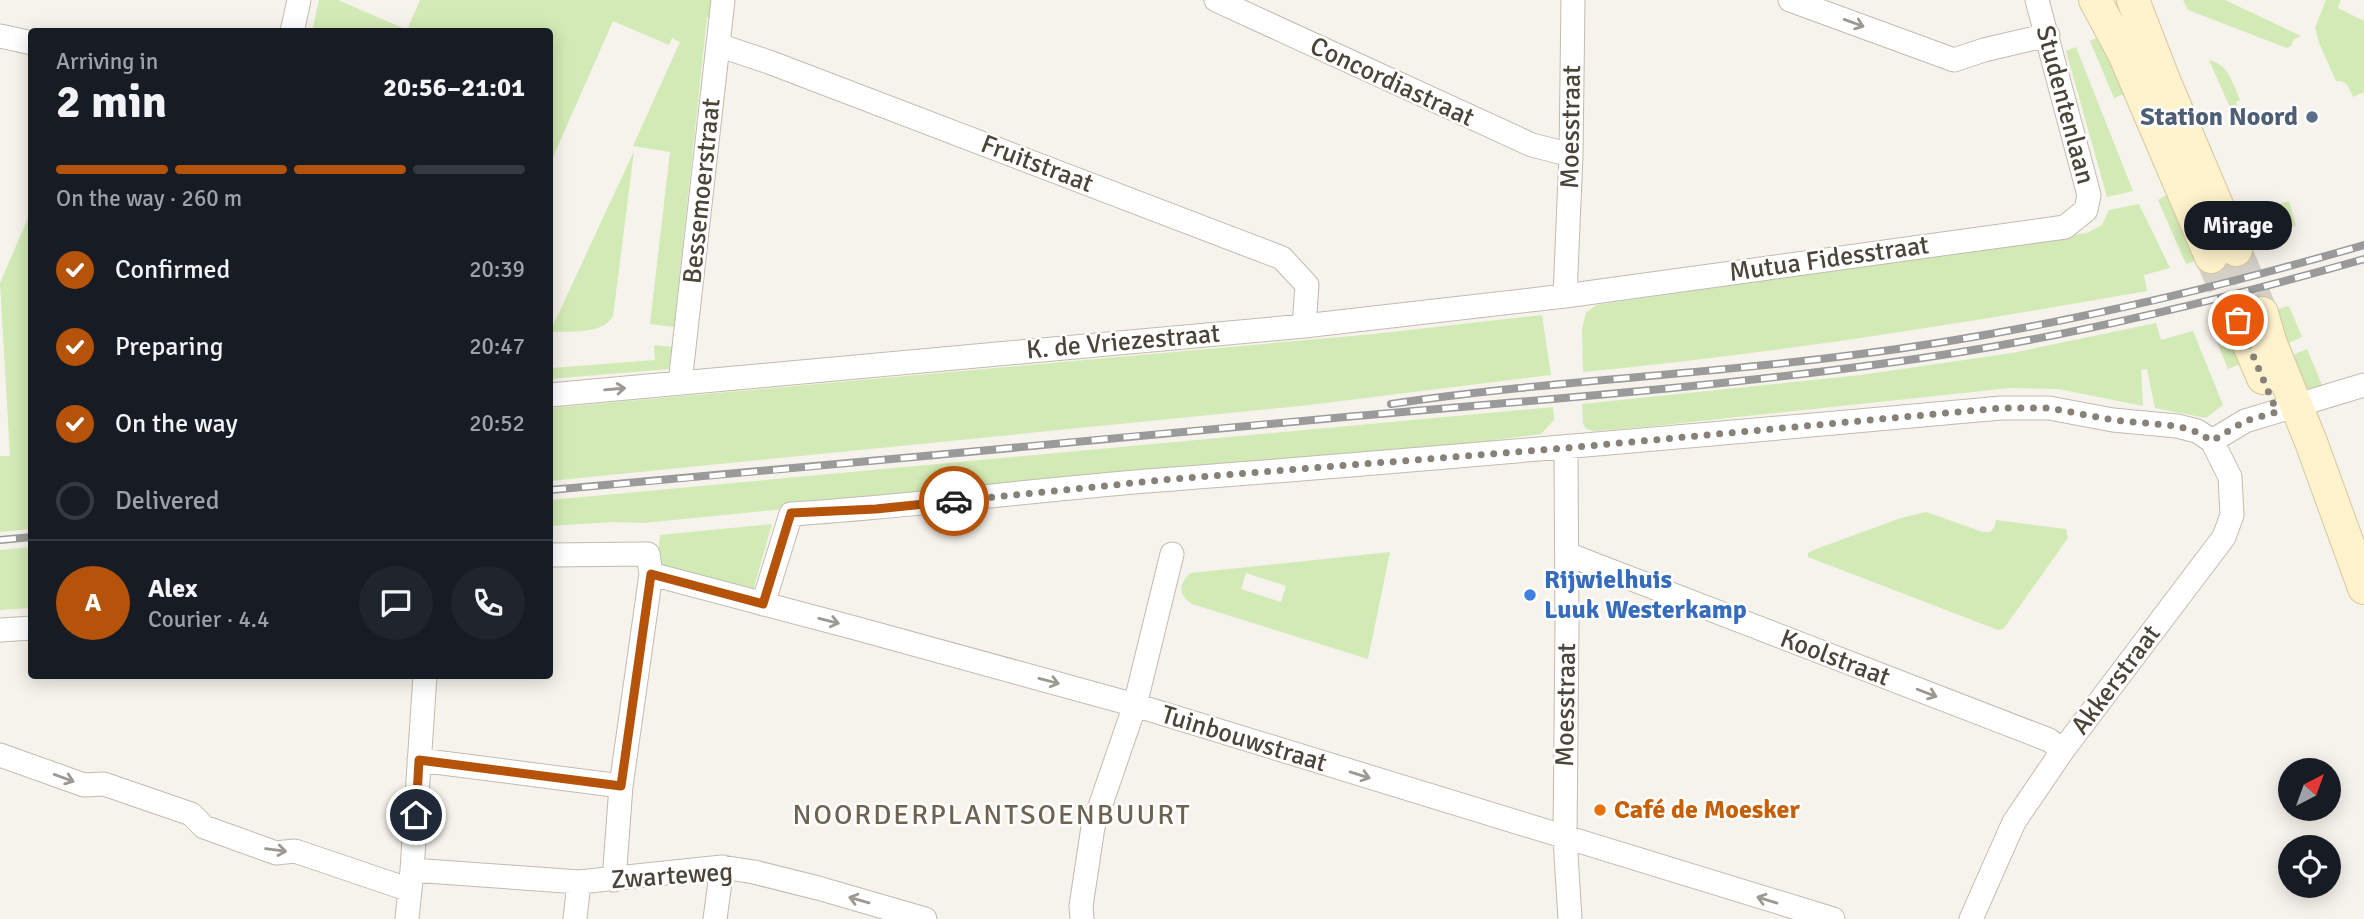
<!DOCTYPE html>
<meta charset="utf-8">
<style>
body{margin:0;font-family:Signika,sans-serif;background:#20242c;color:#f1f3f6;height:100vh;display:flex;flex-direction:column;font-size:26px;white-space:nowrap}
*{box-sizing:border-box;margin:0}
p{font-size:23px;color:#9ea1a6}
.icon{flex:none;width:38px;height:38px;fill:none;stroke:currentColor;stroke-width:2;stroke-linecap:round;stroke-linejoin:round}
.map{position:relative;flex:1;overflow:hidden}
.panel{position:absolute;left:28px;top:28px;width:525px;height:651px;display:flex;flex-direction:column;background:#171b24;border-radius:7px;box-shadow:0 4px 18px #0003}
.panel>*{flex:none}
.needle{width:46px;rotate:41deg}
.controls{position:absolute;left:2278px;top:758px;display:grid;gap:14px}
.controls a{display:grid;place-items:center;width:63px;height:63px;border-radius:50%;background:#171b24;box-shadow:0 4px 18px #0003;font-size:35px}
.pin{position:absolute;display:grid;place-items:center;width:60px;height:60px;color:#fff;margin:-30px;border:4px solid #fff;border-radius:50%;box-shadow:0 2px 7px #0007}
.courier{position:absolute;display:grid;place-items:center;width:70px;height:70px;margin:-35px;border:5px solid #b45309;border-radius:50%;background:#fff;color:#222;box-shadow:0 2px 9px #0007}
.bubble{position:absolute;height:49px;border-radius:24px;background:#171b24;box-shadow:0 4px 18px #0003;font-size:23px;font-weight:700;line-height:49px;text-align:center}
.head em{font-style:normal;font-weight:700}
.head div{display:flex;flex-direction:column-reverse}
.head{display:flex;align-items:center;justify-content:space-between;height:119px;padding:0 28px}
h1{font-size:46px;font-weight:700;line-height:52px}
.bar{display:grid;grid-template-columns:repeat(4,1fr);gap:10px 7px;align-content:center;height:84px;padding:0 28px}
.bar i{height:9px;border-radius:5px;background:#363941}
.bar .on{background:#b45309}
.bar p{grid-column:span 4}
.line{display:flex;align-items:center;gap:18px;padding:0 28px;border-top:2px solid #363941}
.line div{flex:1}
.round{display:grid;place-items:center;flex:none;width:74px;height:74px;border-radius:37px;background:#20242c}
ol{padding:0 28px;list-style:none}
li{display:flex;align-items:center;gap:21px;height:77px}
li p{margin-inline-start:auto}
li .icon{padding:7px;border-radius:50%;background:#b45309;color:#fff;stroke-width:4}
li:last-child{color:#9ea1a6}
li i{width:38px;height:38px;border:4px solid #363941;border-radius:50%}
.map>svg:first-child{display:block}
.green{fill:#d2eab5;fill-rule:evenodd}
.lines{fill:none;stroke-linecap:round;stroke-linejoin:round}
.secondary-tunnel{stroke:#d4d0c8;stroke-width:32;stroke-dasharray:32 16;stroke-linecap:butt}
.street-casing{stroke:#c2bbae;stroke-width:25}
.secondary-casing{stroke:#d6c79b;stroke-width:34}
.street{stroke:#fff;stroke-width:23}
.secondary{stroke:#fff3cd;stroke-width:32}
.rail-casing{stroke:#9a9a9a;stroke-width:8}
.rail{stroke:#fff;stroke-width:5;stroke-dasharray:16;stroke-linecap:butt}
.oneway{stroke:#9c9892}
.done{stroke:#878178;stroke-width:7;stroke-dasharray:0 12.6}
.route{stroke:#b45309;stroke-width:9}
.service-dot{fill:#5c6f8a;stroke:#fff;stroke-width:2.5}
.shop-dot{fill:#3f7fe0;stroke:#fff;stroke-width:2.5}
.food-dot{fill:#e8710a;stroke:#fff;stroke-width:2.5}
.labels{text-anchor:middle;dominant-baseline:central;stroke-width:5;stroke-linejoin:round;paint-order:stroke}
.street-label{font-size:26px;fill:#4b4439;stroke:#fff}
.service-label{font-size:26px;font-weight:bold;fill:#4e5e75;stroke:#fff;text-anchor:end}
.shop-label{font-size:26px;font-weight:bold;fill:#366cbe;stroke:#fff;text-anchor:start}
.food-label{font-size:26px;font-weight:bold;fill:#c56008;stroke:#fff;text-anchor:start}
.neighbourhood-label{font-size:28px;letter-spacing:2px;fill:#6e6250;stroke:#fff}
</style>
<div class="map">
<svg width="2364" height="919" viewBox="0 0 2364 919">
<rect width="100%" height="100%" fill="#f6f3ec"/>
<path class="green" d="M319,0h19l67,29 3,-1 12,-28h296l-2,20 -7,-3 -33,310 -24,-3 20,-172 -37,-6 47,-104 -8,-4 -3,7 -56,-24 -63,143v-132h-238z
M2183,0h42l76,36 -8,4 -1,5 -5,3 -99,-38z
M2326,0h15l-3,8 26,13v71l-11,5c-4,-10 -6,-17 -17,-16l-17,-38 -4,-15z
M2099,37l25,57 -10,4 -24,-57z
M2076,47l57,144 -26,6 -41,-146z
M2209,60c20,5 23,22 31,40l-4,2 7,17 4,-2 3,6 -11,5z
M634,151l-21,165c-10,19 -44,15 -63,16z
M2167,195l26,40 12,23 -19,6 -28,-64z
M2289,201l7,25 -19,5 -9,-24z
M2139,204l31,64 -26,7 3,16c-187,33 -374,63 -564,81l-1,-44 4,-15 10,-8 491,-72 15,-8 7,-15z
M31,211v318l-31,3v-76h10l-10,-173z
M2289,306l13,31 -23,10 -11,-35z
M1542,315l9,60 -242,30 -759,76v-73l824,-74z
M2232,321l18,39 -22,9 -17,-42z
M2156,323l5,17 32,-9 30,74 -17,13 -51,-10 -8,-39 -6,1 2,36 -85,-17 -48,-1 -366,39 -50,4 -8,-2 -3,-5 -1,-20 279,-29 151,-22z
M654,345l18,2 -3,22 -119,10v-33l2,22 103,-8z
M2307,349l15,36 -8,5 -12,-4 -19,-27z
M1553,407l1,13 -13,14 -182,23 -503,45 -213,21 -29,-1 -64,4v-26z
M1926,512l57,20h7l4,-4 2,-8 70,9 2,9 -61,86 -4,5 -5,1 -190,-73v-4l8,-4 85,-31z
M772,524l-20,70 -95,-26 3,-33z
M31,547v61l-31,2v-60z
M1390,552l-22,107 -176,-55c-14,-9 -14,-21 -1,-31zM1246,573l40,13 -5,16 -40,-13z"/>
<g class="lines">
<path class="secondary-tunnel" d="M2236,250l26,63
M2211,257l27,63"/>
<defs>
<path id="street" d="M1216,0l316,145 39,10
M1790,0l164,60 30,-10 64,-15
M292,32l7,-32
M0,36l32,7
M718,45l51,17 513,196 25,27 -3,41
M1565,296l6,-141 2,-155
M680,383l43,-383
M550,395l754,-69 261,-30 500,-69 21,-17 3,-15 -52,-195
M2212,441l33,-20 119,-36
M1566,448l1,177 -2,213 5,81
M1567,554l482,186 14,10
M550,555l98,-1 3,20 -30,212 -7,94
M651,574l204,54 280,77 698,214
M763,604l28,-90c128,-8 255,-26 383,-35 276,-21 551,-46 827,-71h48l64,12 64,6 20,5 15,10 18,36 2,38 -8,22 -161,213 -49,72 -43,97
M0,630l32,-2
M0,755l84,30 20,-1 87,30 13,13 72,26 19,-2 115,39
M419,760l202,26
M412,870l167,12 143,-15 32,5 64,16 107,31
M407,919l5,-49 13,-194
M575,919l4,-37
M715,919l7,-52
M1082,919l-1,-13 12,-79 42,-122 37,-151"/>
<path id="secondary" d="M2095,0l29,54 87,203
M2133,0l31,80 72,170
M2262,313l8,28 41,101 53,146
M2238,320l25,58"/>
</defs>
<use href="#street" class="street-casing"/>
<use href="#secondary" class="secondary-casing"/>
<use href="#street" class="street"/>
<use href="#secondary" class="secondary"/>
<defs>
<path id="rail" d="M1391,404c153,-23 309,-29 462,-49 174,-22 343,-61 511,-110
M550,490c269,-23 537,-50 806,-74 202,-18 405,-32 605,-64 136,-22 270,-55 403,-93
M0,540l32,-3"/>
</defs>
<use href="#rail" class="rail-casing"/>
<use href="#rail" class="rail"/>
</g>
<defs><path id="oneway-shaft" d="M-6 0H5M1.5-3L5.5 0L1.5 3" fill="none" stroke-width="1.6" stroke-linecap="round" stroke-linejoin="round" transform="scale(1.75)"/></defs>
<g class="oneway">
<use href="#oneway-shaft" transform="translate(1854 23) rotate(20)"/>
<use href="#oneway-shaft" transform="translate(615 389) rotate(-5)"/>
<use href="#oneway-shaft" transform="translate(829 621) rotate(14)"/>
<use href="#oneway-shaft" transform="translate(1049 681) rotate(15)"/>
<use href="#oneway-shaft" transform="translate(1927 693) rotate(21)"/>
<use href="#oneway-shaft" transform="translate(1360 775) rotate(17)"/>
<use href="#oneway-shaft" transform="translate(64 778) rotate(20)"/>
<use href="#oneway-shaft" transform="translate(276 850) rotate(7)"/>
<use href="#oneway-shaft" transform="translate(859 900) rotate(-164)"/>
<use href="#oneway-shaft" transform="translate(1767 900) rotate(-163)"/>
</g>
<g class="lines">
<path class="done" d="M954,501l219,-22 393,-31 435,-40h48l64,12 64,6 20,6 15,9 33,-20 32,-9 -39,-92"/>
<path class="route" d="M416,815l3,-55 202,26 30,-212 112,30 28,-91 85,-4 78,-8"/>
</g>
<circle class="service-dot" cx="2312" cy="117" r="7"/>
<circle class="shop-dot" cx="1530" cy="595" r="7"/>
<circle class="food-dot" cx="1600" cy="810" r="7"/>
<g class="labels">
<g class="street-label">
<text transform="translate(1392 82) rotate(25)">Concordiastraat</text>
<text transform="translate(2065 105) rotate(75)">Studentenlaan</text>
<text transform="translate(1571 127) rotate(-89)">Moesstraat</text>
<text transform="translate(1037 164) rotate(21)">Fruitstraat</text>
<text transform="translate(702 191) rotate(-84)">Bessemoerstraat</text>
<text transform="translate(1829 259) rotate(-8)">Mutua Fidesstraat</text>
<text transform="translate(1123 342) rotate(-5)">K. de Vriezestraat</text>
<text transform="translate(1835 658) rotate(21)">Koolstraat</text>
<text transform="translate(2116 680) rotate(-53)">Akkerstraat</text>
<text transform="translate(1566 705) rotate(-89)">Moesstraat</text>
<text transform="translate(1244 739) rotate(17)">Tuinbouwstraat</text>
<text transform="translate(672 876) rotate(-4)">Zwarteweg</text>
</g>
<g class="service-label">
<text x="2298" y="117">Station Noord</text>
</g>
<g class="shop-label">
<text x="1544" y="580">Rijwielhuis<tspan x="1544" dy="30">Luuk Westerkamp</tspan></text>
</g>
<g class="food-label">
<text x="1614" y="810">Café de Moesker</text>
</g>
<g class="neighbourhood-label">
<text x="992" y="815">NOORDERPLANTSOENBUURT</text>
</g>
</g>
</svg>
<div class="controls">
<a><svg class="needle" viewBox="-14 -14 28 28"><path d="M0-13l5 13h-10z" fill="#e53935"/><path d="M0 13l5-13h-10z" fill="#9ea1a6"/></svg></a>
<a><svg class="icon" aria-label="locate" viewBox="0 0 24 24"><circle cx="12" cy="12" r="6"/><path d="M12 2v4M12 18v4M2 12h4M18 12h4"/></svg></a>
</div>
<div class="pin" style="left:2238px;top:320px;background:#ea580c"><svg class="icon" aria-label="bag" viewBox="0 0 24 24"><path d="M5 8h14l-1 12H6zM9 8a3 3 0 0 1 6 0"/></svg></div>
<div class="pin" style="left:416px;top:815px;background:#1f2937"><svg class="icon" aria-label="home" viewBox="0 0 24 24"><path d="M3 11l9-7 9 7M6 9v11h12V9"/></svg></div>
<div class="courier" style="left:954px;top:501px"><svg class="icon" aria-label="car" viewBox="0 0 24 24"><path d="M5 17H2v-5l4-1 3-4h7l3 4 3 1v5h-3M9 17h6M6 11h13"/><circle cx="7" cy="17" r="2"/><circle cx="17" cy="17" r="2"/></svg></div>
<div class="bubble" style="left:2184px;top:201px;width:108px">Mirage</div>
<section class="panel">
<div class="head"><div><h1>2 min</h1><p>Arriving in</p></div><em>20:56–21:01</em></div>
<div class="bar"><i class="on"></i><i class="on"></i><i class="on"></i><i></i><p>On the way · 260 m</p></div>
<ol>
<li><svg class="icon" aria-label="check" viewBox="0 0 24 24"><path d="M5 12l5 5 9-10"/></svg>Confirmed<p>20:39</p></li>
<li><svg class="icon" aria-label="check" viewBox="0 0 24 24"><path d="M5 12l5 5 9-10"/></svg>Preparing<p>20:47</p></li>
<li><svg class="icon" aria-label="check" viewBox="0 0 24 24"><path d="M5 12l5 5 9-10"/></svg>On the way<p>20:52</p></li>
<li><i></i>Delivered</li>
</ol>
<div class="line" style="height:126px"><b class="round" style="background:#b45309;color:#fff">A</b><div><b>Alex</b><p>Courier · 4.4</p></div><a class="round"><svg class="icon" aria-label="chat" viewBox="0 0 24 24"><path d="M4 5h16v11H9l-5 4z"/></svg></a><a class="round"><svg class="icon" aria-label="phone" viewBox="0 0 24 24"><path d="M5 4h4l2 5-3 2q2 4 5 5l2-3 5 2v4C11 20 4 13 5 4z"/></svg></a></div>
</section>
</div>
